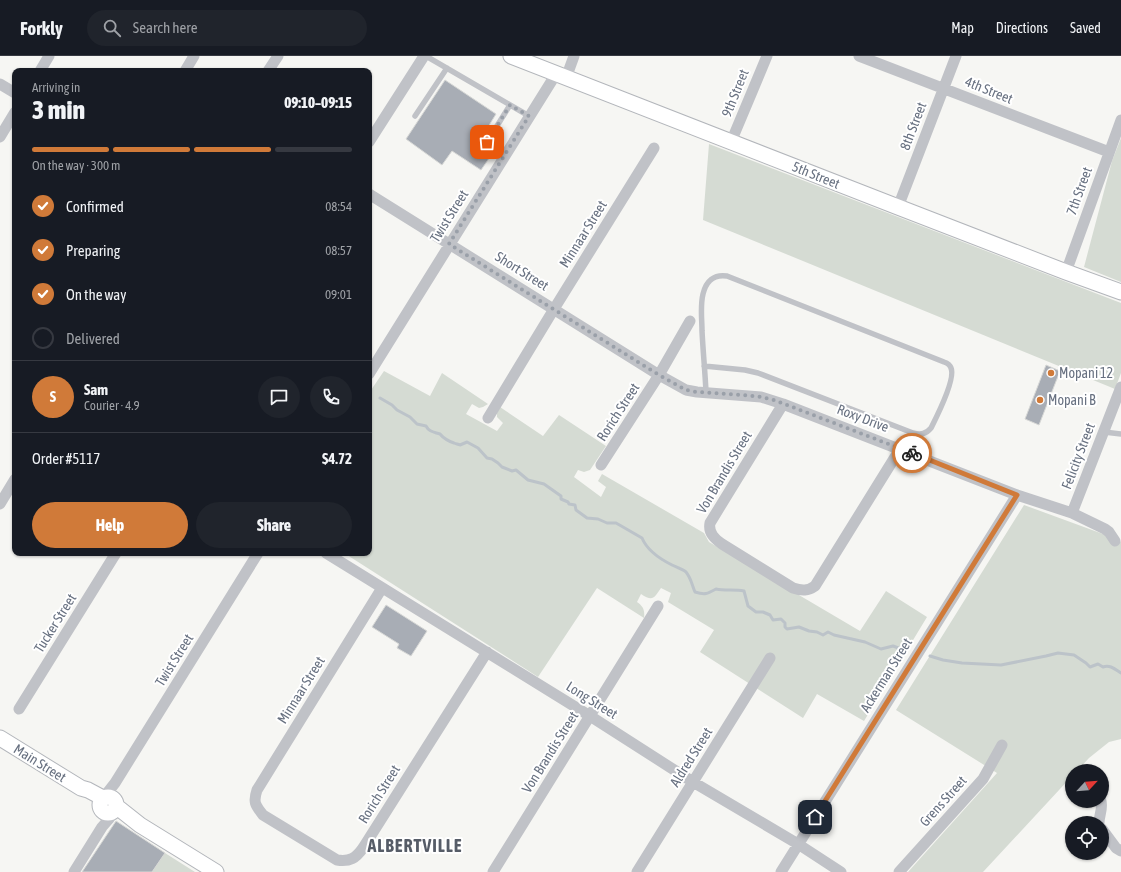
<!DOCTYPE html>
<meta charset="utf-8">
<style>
body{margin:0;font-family:"Asap Condensed",sans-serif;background:#20242c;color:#f1f3f6;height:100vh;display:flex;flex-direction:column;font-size:15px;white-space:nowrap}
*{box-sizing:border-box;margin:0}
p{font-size:13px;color:#9ea1a6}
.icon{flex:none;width:22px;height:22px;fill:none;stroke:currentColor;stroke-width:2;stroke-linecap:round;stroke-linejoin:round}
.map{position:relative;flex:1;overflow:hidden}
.side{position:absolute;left:12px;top:12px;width:360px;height:488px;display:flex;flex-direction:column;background:#171b24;border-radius:8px;box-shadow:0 1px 3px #0004}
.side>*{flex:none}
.needle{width:26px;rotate:64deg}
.tools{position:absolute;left:1065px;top:708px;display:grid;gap:8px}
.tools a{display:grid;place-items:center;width:44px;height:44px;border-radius:50%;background:#171b24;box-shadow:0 1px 3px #0004;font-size:20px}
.pin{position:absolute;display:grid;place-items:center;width:34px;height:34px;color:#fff;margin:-17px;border-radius:8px;box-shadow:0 2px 6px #0006}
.courier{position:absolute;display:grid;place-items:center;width:40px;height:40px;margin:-20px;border:3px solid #d07a39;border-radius:50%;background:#fff;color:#222;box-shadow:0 1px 5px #0007}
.overview em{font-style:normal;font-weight:800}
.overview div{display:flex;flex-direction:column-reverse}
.overview{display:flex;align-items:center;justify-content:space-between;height:68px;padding:0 20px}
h1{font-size:26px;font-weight:800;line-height:30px}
.bar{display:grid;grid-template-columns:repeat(4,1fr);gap:6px 4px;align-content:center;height:48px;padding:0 20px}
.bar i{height:5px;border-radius:3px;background:#363941}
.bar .selected{background:#d07a39}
.bar p{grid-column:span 4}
.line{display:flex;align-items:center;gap:10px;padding:0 20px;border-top:1px solid #363941}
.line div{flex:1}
.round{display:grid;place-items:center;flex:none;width:42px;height:42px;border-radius:21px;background:#20242c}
ol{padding:0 20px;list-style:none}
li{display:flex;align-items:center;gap:12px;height:44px}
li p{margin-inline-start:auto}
li .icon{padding:4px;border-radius:50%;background:#d07a39;color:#fff;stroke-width:4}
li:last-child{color:#9ea1a6}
li i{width:22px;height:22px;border:2px solid #363941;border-radius:50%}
.cta{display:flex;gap:8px;margin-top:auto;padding:8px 20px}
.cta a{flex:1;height:46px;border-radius:24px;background:#d07a39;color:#fff;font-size:16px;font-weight:800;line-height:46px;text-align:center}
.cta a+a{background:#20242c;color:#f1f3f6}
header{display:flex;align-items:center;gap:24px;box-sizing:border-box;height:56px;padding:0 20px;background:#171b24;border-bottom:1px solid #363941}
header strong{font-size:19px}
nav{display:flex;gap:22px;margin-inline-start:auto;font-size:14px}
.search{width:280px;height:36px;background:#20242c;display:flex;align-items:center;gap:10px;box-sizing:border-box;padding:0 14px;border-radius:22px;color:#9ea1a6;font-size:15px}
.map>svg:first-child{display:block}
.green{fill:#d5dbd3}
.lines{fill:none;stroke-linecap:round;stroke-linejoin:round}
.stream{stroke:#bcc3c9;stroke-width:3}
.building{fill:#a8adb5;stroke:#d7d8d6}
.secondary-casing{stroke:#b3b6bb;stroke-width:17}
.lane{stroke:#c0c2c7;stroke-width:5.5}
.street{stroke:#c0c2c7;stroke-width:11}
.secondary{stroke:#fff;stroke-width:15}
.done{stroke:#9aa0a9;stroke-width:4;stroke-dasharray:0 7.2}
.route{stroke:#d07a39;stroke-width:5}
.poi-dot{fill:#d07a39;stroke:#fff;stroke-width:1.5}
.labels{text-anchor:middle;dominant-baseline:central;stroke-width:4;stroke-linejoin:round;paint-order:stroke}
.street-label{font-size:14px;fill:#687181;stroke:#fff}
.poi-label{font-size:14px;fill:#687181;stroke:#fff;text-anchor:start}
.district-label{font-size:18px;font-weight:bold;letter-spacing:1px;fill:#565c67;stroke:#fff}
</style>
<header>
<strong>Forkly</strong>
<div class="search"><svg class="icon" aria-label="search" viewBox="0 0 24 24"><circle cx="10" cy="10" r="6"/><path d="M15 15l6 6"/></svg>Search here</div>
<nav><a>Map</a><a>Directions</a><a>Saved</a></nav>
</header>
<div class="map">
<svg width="1121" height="816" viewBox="0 0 1121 816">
<rect width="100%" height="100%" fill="#f6f6f3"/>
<path class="green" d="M1121,82v144l-37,-15 28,-106z
M709,88l412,159v70l-6,16 -412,-169z
M384,315l46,25 12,-23 46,31 -5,3 -4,1 -7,-4 -6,10 31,17 6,-8 -6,-6v-4l3,-6 43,29 16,-21 47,31 -16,24 -6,2 -6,-2 -4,7 27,20 5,-10 -8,-6 4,-7 102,59 5,9 151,89 26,-40 41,26 -63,104 -47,-27 -14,24 -103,-66 14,-22 -46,-28 3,-9 -10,-5c-7,10 -8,14 -20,6l-4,8c6,4 8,8 7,16l-47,-30 -59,89 -194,-124h25v-160z
M1024,449l79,29 18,8v197l-12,3 -20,16 -12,13h-5v5l-89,96h-75l89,-99 -101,-63z
M165,797l30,19h-43z"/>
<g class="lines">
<path class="stream" d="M380,342l12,7 5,5 13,7 7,7 9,2c3,6 8,6 14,8 3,4 10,8 14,9 2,1 4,1 6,2l7,-3 11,6 9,10 5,1 6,4 4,4 10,4 4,-1 12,10 16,4 17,12v3l7,3 1,2 6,1 1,5 11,8 11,1 9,4h9l7,4 19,11c5,12 18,21 30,27 4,2 10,4 14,7 5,6 6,13 9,20 10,3 12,2 21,-3 9,2 19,0 28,2l4,15 8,6h7l7,3 3,5 8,-1 4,4v4l2,2 12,-2 10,4 8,1 6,3 5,-3 6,3 31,7 16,7 12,-3 11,4
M930,600l13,4 19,3 39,2 45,-9 12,-3 16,2 12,8 4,4 8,-3 5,3c7,-3 13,3 18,6"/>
</g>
<path class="building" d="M445,24l51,34 -16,26 4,5 4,1 6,5 -13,19 -29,-19 -10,14 -36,-26z
M1046,309l14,6 -21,54 -14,-6z
M386,549l41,26 -16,25 -14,-8 2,-4 -27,-17z
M116,765l49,32 -13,19h-70z"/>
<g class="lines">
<defs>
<path id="secondary" d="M511,0l387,151 168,65 55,20
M0,682l81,50 7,2 15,8
M100 749a8 8 0 1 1 16 0a8 8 0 1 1-16 0Z
M116,750l24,19 76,47"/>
</defs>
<use href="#secondary" class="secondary-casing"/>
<path class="lane" d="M426,0l103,60
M415,60l32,-48
M487,86l23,-37
M704,310l41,4 13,3 155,60c8,2 13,1 18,-5 6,-12 25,-49 20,-60 -1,-3 -4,-5 -7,-6l-217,-86c-13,-2 -21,5 -24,18 -3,12 -1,25 -1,37 1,20 3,40 4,61
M1104,376l17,2"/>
<path class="street" d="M859,0l250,96
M40,15l9,-15
M185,15l9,-15
M268,15l10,-15
M566,22l8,-22
M0,28l15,9
M0,81l15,-25
M369,86l55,-86
M731,86l36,-86
M369,138l290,181 27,15 11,2 64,5 22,7 234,91 55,18 33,16 4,3 6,9
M898,151l58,-151
M1066,216l55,-152
M369,318l187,-300
M783,348l-73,119c-2,10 5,16 12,21l71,44c9,3 15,3 22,-2l85,-137
M488,362l66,-109 100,-161
M601,409l58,-90 31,-54
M0,448l15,-25
M1072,457l49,-126
M326,497l264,163 103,66 105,62 43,28
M382,532l-125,202c-4,12 -2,15 6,25l74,45c13,2 19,-2 26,-12l124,-196
M19,653l97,-156
M104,741l11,-14 143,-230
M1099,767c0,-8 4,-14 2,-22
M1102,773l14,19 5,3
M74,816l28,-45 7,-8 2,-6
M493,816l165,-266
M637,816l133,-214
M781,816l236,-377
M899,816l84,-93 19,-34"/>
<use href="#secondary" class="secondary"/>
</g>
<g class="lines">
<path class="done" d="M487,86l23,-37 19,11 -80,128 210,131 27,15 11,2 45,3 19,2 13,3 138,53"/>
<path class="route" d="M815,761l202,-322 -105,-42"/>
</g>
<g class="poi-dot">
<circle cx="1051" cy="317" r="4"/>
<circle cx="1040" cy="344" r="4"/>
</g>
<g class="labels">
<g class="street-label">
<text transform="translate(989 34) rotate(22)">4th Street</text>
<text transform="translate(735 37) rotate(-68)">9th Street</text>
<text transform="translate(913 70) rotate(-69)">8th Street</text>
<text transform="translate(816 119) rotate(22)">5th Street</text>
<text transform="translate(1079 135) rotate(-70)">7th Street</text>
<text transform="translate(449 160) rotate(-58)">Twist Street</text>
<text transform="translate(583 178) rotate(-58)">Minnaar Street</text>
<text transform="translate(522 215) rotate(32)">Short Street</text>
<text transform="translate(618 356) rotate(-57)">Rorich Street</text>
<text transform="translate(863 362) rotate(21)">Roxy Drive</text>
<text transform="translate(1078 400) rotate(-69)">Felicity Street</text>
<text transform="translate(724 416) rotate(-59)">Von Brandis Street</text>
<text transform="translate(55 567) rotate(-58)">Tucker Street</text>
<text transform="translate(174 604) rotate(-58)">Twist Street</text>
<text transform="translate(886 619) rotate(-58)">Ackerman Street</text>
<text transform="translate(301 634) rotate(-58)">Minnaar Street</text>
<text transform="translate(592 644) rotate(32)">Long Street</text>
<text transform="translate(550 696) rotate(-58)">Von Brandis Street</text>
<text transform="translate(691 701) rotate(-58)">Aldred Street</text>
<text transform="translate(40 707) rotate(32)">Main Street</text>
<text transform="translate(379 738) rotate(-58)">Rorich Street</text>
<text transform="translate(943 745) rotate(-48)">Grens Street</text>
</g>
<g class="poi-label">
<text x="1059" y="317">Mopani 12</text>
<text x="1048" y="344">Mopani B</text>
</g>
<g class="district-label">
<text x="415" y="789">ALBERTVILLE</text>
</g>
</g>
</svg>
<div class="tools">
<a><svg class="needle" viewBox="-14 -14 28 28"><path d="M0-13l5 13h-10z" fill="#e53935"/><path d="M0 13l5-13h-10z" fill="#9ea1a6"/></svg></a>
<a><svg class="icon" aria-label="locate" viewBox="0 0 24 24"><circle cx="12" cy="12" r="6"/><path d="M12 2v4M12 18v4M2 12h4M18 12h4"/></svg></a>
</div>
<div class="pin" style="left:487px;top:86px;background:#ea580c"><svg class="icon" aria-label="bag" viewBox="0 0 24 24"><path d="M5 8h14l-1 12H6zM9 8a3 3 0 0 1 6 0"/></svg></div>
<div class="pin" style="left:815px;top:761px;background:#1f2937"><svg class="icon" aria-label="home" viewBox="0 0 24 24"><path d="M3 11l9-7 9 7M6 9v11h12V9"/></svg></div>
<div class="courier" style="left:912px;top:397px"><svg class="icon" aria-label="bike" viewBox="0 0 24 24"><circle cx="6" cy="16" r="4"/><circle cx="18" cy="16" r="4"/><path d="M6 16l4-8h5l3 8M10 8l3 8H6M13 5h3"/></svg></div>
<section class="side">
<div class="overview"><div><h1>3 min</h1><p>Arriving in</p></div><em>09:10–09:15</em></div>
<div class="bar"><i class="selected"></i><i class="selected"></i><i class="selected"></i><i></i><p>On the way · 300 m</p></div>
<ol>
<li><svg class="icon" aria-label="check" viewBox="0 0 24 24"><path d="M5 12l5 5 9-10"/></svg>Confirmed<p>08:54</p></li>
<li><svg class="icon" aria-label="check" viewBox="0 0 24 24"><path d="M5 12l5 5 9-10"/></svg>Preparing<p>08:57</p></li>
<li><svg class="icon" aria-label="check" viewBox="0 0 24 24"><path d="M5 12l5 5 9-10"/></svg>On the way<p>09:01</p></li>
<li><i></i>Delivered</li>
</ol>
<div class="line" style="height:72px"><b class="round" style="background:#d07a39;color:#fff">S</b><div><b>Sam</b><p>Courier · 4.9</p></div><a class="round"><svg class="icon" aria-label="chat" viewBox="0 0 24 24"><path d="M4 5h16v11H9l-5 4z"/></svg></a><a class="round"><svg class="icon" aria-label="phone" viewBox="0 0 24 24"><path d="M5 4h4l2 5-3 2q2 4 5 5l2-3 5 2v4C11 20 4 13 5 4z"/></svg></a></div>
<div class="line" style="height:52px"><div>Order #5117</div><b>$4.72</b></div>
<div class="cta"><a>Help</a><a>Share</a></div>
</section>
</div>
